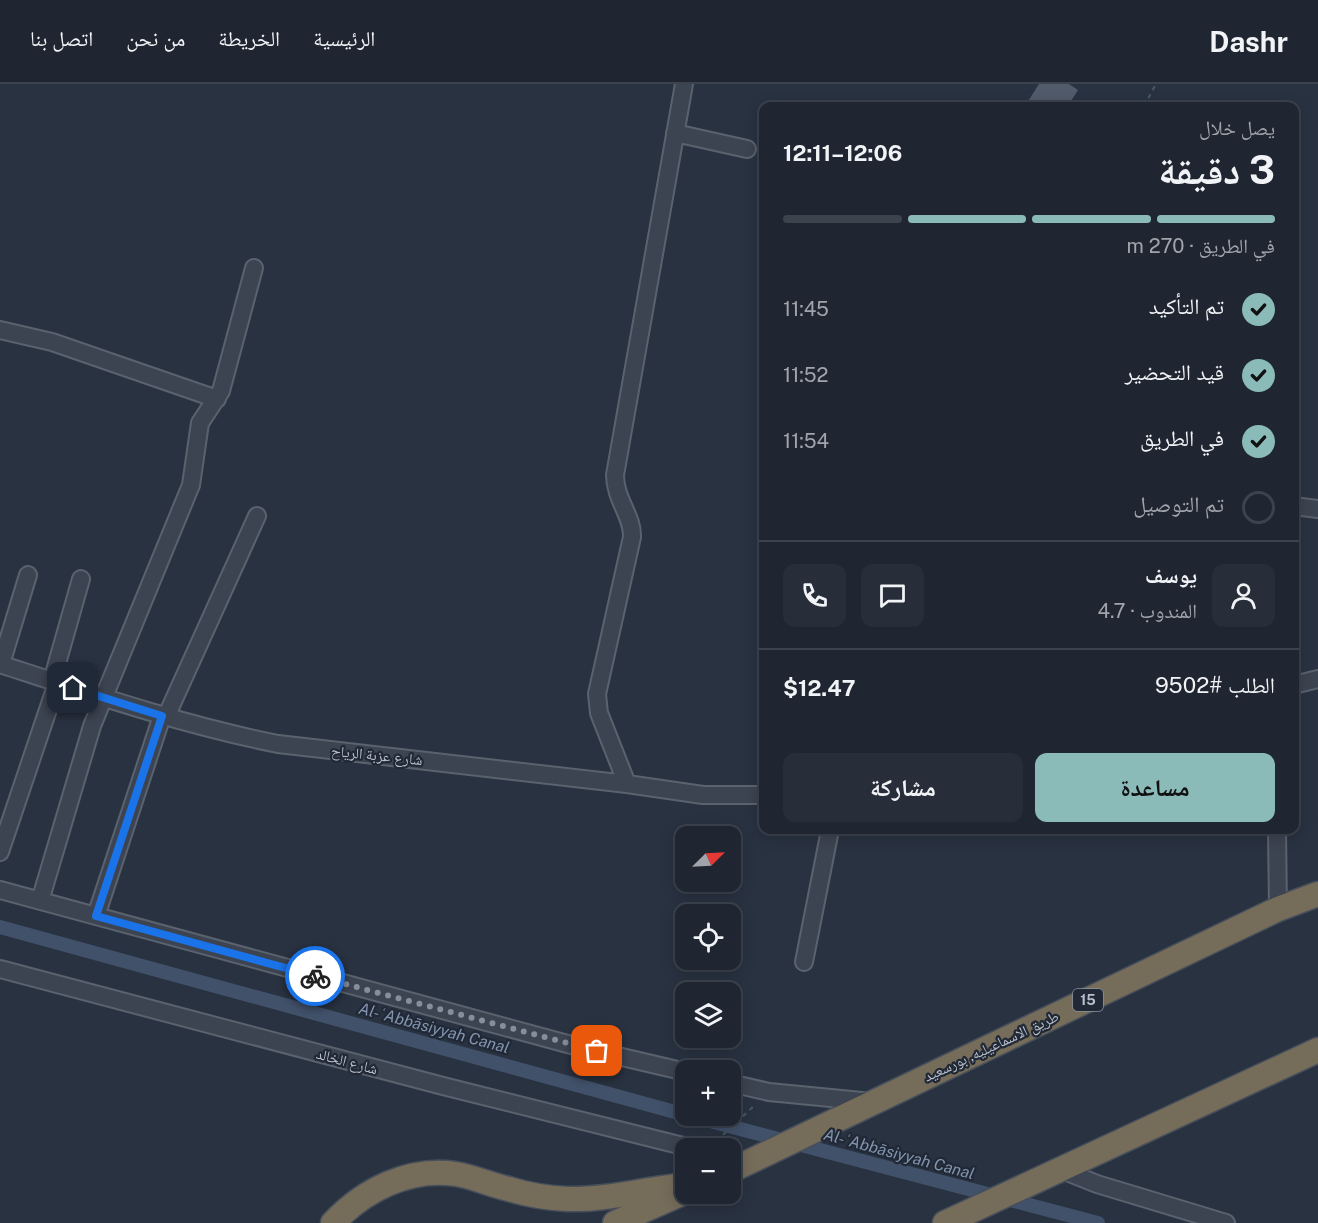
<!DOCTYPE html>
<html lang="ar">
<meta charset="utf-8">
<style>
body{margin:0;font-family:"Public Sans","Noto Naskh Arabic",sans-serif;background:#272e39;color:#f1f3f6;direction:rtl;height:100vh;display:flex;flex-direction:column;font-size:22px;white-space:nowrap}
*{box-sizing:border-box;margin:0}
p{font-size:20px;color:#a1a5ab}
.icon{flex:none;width:33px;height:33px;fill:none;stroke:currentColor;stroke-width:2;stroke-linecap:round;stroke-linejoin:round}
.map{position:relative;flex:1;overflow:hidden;direction:ltr}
.side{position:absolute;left:759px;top:18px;width:540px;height:732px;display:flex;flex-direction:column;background:#1f2631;border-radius:12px;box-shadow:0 3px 15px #0003,0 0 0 2px #3c434d;direction:rtl}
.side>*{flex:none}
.needle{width:39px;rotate:66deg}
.buttons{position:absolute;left:675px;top:742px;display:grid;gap:12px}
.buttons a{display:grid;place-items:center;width:66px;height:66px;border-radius:12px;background:#1f2631;box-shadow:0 3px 15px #0003,0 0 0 2px #3c434d;font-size:30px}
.pin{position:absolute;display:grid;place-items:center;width:51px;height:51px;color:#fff;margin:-26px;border-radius:12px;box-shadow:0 3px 9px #0006}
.courier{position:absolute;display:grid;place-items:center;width:60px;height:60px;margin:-30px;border:4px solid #1a73e8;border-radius:50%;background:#fff;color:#222;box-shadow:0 2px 8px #0007}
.head em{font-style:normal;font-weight:700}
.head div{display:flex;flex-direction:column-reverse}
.head{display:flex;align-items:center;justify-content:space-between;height:102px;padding:0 24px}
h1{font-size:39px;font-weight:700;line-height:45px}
.bar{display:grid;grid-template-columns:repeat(4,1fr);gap:9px 6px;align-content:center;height:72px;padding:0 24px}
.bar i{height:8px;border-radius:4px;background:#3c434d}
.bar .selected{background:#8bbbb9}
.bar p{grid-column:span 4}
.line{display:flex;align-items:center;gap:15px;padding:0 24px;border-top:2px solid #3c434d}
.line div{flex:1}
.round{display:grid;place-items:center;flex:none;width:63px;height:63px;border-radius:12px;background:#272e39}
ol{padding:0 24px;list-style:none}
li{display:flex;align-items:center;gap:18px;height:66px}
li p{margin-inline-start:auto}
li .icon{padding:6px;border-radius:50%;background:#8bbbb9;color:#111;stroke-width:4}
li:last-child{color:#a1a5ab}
li i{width:33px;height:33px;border:3px solid #3c434d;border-radius:50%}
.button{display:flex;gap:12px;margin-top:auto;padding:12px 24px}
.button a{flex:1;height:69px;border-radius:12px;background:#8bbbb9;color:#111;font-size:24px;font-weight:700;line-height:69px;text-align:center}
.button a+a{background:#272e39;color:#f1f3f6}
header{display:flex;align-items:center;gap:36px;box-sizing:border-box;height:84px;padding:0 30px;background:#1f2631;border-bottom:2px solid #3c434d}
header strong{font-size:28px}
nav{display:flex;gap:33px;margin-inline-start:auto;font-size:21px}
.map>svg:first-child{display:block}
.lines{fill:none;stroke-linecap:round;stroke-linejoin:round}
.canal{stroke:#41516a;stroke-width:14}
.building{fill:#525b6b}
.minor-casing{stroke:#5a626e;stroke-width:20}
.highway-casing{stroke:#474f5b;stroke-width:27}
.path{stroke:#495b5e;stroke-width:2;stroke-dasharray:4.5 4.5;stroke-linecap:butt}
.minor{stroke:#3d4451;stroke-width:16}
.highway{stroke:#766c5a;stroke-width:24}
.done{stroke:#878e9b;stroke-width:6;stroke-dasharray:0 10.8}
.route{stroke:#1a73e8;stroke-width:8}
.labels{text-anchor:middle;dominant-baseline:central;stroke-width:4.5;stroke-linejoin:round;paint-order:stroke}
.shield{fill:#212936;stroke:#8b929e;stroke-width:1.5}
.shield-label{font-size:14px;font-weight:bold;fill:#b9bfcb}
.street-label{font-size:15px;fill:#b9bfcb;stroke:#212936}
.water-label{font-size:16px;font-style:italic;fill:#8395b0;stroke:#212936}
</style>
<header>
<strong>Dashr</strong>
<nav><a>الرئيسية</a><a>الخريطة</a><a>من نحن</a><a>اتصل بنا</a></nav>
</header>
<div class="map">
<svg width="1318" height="1139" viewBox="0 0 1318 1139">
<rect width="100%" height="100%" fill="#293241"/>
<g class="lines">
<path class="canal" d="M0,843l686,188
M691,1032l407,107"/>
</g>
<path class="building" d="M1039,0h30l9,6 -10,16h-43z"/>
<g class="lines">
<defs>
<path id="minor" d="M675,49l72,16
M0,246l52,12 165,57
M1294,422l24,3
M0,580c92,30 183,61 278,80l349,40 76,11h61
M1,580l27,-89
M52,597l29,-102
M1294,601l24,-6
M166,633l91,-201
M627,700l-28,-71 -2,-19 35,-157c1,-21 -17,-37 -17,-62l69,-391
M1277,746l1,79
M0,768l57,-169
M0,806l575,156 111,26
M40,817l52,-175 99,-241 9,-62 21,-32 33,-123
M96,832l66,-200
M804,878l26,-132
M0,885l443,117 252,63
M730,999l39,9 103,10
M1062,1086l35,14 129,39"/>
<path id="highway" d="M730,1087l548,-262 40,-15
M333,1139c31,-33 76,-56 123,-49 18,3 35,11 53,15 19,6 38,9 58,10 40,1 79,-10 119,-14
M615,1139l68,-30
M945,1139l373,-173"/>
</defs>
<use href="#minor" class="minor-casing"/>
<use href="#highway" class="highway-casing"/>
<path class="path" d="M1144,22l12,-22
M710,1063l46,-43"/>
<use href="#minor" class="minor"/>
<use href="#highway" class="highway"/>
</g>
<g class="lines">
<path class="done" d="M315,892l282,75"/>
<path class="route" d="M73,604l89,28 -66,200 219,60"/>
</g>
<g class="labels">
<rect class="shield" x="1073" y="905" width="30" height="22" rx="4.5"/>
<g class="shield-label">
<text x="1088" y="916">15</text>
</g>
<g class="street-label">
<text transform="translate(377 671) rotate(6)">شارع عزبة الرياح</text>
<text transform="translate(991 962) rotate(-25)">طريق الاسماعيليه, بورسعيد</text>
<text transform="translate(347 977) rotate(15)">شارع الخالد</text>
</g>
<g class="water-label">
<text transform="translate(434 944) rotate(15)">Al-ʿAbbāsiyyah Canal</text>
<text transform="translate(899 1070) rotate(15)">Al-ʿAbbāsiyyah Canal</text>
</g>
</g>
</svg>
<div class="buttons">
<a><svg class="needle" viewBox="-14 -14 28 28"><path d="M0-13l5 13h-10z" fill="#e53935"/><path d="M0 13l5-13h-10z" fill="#a1a5ab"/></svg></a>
<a><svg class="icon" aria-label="locate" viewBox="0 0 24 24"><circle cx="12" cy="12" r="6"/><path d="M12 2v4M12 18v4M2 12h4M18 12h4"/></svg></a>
<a><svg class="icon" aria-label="layers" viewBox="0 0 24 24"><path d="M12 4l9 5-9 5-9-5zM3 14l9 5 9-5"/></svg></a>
<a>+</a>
<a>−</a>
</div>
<div class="pin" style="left:597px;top:967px;background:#ea580c"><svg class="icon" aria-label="bag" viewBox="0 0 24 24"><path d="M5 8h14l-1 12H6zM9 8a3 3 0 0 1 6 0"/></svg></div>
<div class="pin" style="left:73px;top:604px;background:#1f2937"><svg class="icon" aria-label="home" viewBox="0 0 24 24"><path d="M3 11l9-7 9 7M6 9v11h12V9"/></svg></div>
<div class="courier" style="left:315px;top:892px"><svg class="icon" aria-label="bike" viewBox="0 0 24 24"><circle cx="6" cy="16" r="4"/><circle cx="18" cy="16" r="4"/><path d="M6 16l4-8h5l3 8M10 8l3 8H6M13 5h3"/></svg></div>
<section class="side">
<div class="head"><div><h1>3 دقيقة</h1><p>يصل خلال</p></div><em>12:06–12:11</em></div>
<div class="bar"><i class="selected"></i><i class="selected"></i><i class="selected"></i><i></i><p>في الطريق · 270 m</p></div>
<ol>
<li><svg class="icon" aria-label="check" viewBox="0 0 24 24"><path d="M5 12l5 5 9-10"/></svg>تم التأكيد<p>11:45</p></li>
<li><svg class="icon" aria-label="check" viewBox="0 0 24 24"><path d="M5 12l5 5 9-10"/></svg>قيد التحضير<p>11:52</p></li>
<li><svg class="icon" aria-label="check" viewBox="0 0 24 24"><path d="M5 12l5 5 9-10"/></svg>في الطريق<p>11:54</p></li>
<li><i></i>تم التوصيل</li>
</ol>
<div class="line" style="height:108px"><a class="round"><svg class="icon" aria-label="person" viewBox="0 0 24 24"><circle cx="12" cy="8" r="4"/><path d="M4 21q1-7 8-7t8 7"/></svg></a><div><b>يوسف</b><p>المندوب · 4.7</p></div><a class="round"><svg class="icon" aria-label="chat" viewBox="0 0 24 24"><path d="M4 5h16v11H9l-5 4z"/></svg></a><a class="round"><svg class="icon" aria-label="phone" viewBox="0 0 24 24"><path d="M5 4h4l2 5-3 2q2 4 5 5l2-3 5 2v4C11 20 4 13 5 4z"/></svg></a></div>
<div class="line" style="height:78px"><div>الطلب #9502</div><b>$12.47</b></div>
<div class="button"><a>مساعدة</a><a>مشاركة</a></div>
</section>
</div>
